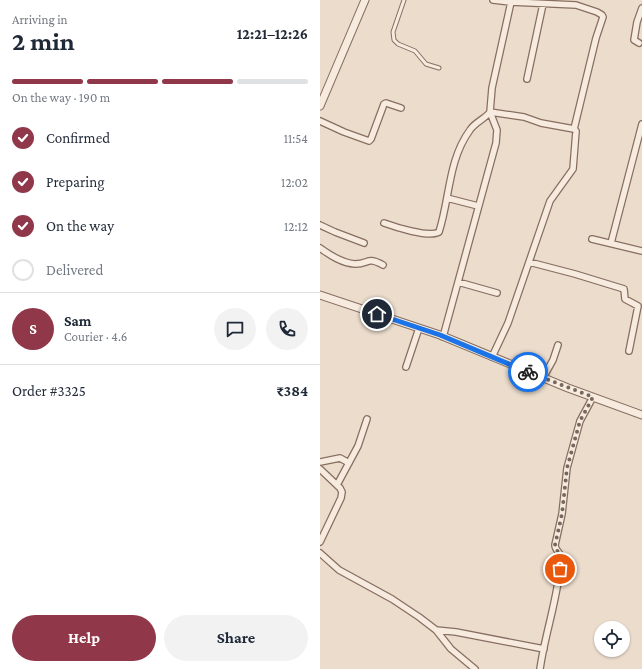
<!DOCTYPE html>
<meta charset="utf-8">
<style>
body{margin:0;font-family:"Crimson Pro",serif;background:#f2f2f3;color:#1f2937;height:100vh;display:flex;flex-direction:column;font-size:15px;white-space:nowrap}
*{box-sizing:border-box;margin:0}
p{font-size:13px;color:#747a83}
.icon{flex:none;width:22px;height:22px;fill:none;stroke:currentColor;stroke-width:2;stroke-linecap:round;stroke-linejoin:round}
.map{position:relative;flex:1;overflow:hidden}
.side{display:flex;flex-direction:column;background:#fff;width:320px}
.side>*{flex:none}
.fabs{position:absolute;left:274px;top:621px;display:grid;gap:8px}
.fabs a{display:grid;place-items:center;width:36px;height:36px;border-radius:50%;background:#fff;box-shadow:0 1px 3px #0004;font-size:20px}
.pin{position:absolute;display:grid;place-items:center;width:34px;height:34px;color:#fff;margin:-17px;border:2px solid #fff;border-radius:50%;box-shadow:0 1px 4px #0007}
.courier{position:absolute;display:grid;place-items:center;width:40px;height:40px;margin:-20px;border:3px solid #1a73e8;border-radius:50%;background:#fff;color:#222;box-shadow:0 1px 5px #0007}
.overview em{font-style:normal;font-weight:700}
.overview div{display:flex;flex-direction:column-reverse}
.overview{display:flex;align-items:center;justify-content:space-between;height:68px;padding:0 12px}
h1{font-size:26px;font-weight:700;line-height:30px}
.bar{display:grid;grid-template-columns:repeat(4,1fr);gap:6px 4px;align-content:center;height:48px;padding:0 12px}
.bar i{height:5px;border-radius:3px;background:#e0e1e3}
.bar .active{background:#903749}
.bar p{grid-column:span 4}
.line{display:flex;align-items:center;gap:10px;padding:0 12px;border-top:1px solid #e0e1e3}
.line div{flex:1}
.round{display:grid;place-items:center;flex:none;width:42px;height:42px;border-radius:21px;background:#f2f2f3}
ol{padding:0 12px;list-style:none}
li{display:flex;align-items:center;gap:12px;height:44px}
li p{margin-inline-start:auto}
li .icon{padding:4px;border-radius:50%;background:#903749;color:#fff;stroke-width:4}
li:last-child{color:#747a83}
li i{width:22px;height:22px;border:2px solid #e0e1e3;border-radius:50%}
.button{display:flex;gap:8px;margin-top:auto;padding:8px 12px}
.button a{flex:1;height:46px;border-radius:24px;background:#903749;color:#fff;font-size:16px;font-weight:700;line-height:46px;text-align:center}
.button a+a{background:#f2f2f3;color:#1f2937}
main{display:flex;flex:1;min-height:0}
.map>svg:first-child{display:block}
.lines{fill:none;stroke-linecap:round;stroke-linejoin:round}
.service-casing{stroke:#876e61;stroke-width:5}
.minor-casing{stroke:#876e61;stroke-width:8}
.tertiary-casing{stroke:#876e61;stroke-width:9}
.service{stroke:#f6ebde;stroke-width:3}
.minor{stroke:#f6ebde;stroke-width:5.5}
.tertiary{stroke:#f6ebde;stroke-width:7}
.done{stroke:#77685e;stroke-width:4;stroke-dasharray:0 7.2}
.route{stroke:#1a73e8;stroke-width:5}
</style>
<main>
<section class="side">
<div class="overview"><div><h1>2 min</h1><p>Arriving in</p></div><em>12:21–12:26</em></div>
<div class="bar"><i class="active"></i><i class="active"></i><i class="active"></i><i></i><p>On the way · 190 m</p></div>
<ol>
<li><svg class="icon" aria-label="check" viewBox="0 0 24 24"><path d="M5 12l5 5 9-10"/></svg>Confirmed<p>11:54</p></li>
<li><svg class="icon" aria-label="check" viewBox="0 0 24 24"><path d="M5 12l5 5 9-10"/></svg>Preparing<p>12:02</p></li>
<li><svg class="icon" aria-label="check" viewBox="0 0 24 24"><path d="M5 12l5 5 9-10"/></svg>On the way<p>12:12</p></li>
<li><i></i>Delivered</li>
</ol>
<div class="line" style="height:72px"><b class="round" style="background:#903749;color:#fff">S</b><div><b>Sam</b><p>Courier · 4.6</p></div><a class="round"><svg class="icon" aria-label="chat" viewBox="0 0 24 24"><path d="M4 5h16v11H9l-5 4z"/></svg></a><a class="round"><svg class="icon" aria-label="phone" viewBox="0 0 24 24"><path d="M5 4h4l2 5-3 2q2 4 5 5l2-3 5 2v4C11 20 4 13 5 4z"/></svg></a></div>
<div class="line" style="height:52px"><div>Order #3325</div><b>₹384</b></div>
<div class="button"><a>Help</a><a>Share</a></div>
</section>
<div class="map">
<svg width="322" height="669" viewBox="0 0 322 669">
<rect width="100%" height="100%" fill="#ebdccc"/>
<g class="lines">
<defs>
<path id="service" d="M84,0l-11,32 1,8 4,4 17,7 11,13 13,4"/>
<path id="minor" d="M319,43l-5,-3 3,-18 5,-14
M207,79l16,-75
M170,112l34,5 17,6 33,6
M0,121l24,11 25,9 2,-2 13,-35 2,-1 15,5
M127,198l31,8
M64,223c11,4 45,15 55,9 11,-34 9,-72 31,-102 5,-8 15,-11 20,-18l2,-24 19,-86
M0,225l15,7 29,11
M272,239l50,12
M291,243l31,-119
M0,248c11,8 22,15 35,16 15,0 11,-8 28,1
M209,262l46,12 49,15 1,10 13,7 -9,45
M138,282l39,11
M123,337l53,-194 1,-13 -7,-18
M172,357l16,-34 42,-122 23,-32 3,-38 -2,-2 22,-91 7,-21 -1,-2 -5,-3 -21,-7 -65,-3 -18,-2
M86,367l13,-39
M223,378l10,-18 5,-15
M0,462l20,-4 9,5
M0,469l20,19 2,4 -1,6 -21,44
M17,485l21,-39 9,-27
M0,553l19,17 53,29 27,18 17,13 15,19 24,20
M116,630l20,2 88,17
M220,669c5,-36 19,-74 21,-111 0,-6 -6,-7 -6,-13l7,-31 5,-46 13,-47 13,-24"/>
<path id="tertiary" d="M0,106l45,-106
M0,295l120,40 128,53 74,27"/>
</defs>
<use href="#service" class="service-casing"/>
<use href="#minor" class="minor-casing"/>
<use href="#tertiary" class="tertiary-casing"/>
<use href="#service" class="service"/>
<use href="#minor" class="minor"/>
<use href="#tertiary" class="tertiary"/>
</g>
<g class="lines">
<path class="done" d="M208,372l65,25 -13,24 -13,47 -5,46 -7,31 1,4 5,7 -1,13"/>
<path class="route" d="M57,314l63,21 88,37"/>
</g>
</svg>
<div class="fabs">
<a><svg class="icon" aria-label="locate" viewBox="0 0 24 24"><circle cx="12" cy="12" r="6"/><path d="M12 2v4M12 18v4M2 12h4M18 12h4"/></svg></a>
</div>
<div class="pin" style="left:240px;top:569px;background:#ea580c"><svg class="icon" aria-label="bag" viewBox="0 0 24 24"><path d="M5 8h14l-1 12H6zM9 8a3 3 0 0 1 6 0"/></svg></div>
<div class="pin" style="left:57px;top:314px;background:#1f2937"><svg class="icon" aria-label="home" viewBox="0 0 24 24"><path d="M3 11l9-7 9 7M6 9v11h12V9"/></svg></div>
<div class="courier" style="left:208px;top:372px"><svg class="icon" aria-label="bike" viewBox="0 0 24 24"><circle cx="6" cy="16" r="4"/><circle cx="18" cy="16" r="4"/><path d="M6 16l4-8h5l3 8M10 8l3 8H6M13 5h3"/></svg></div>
</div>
</main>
